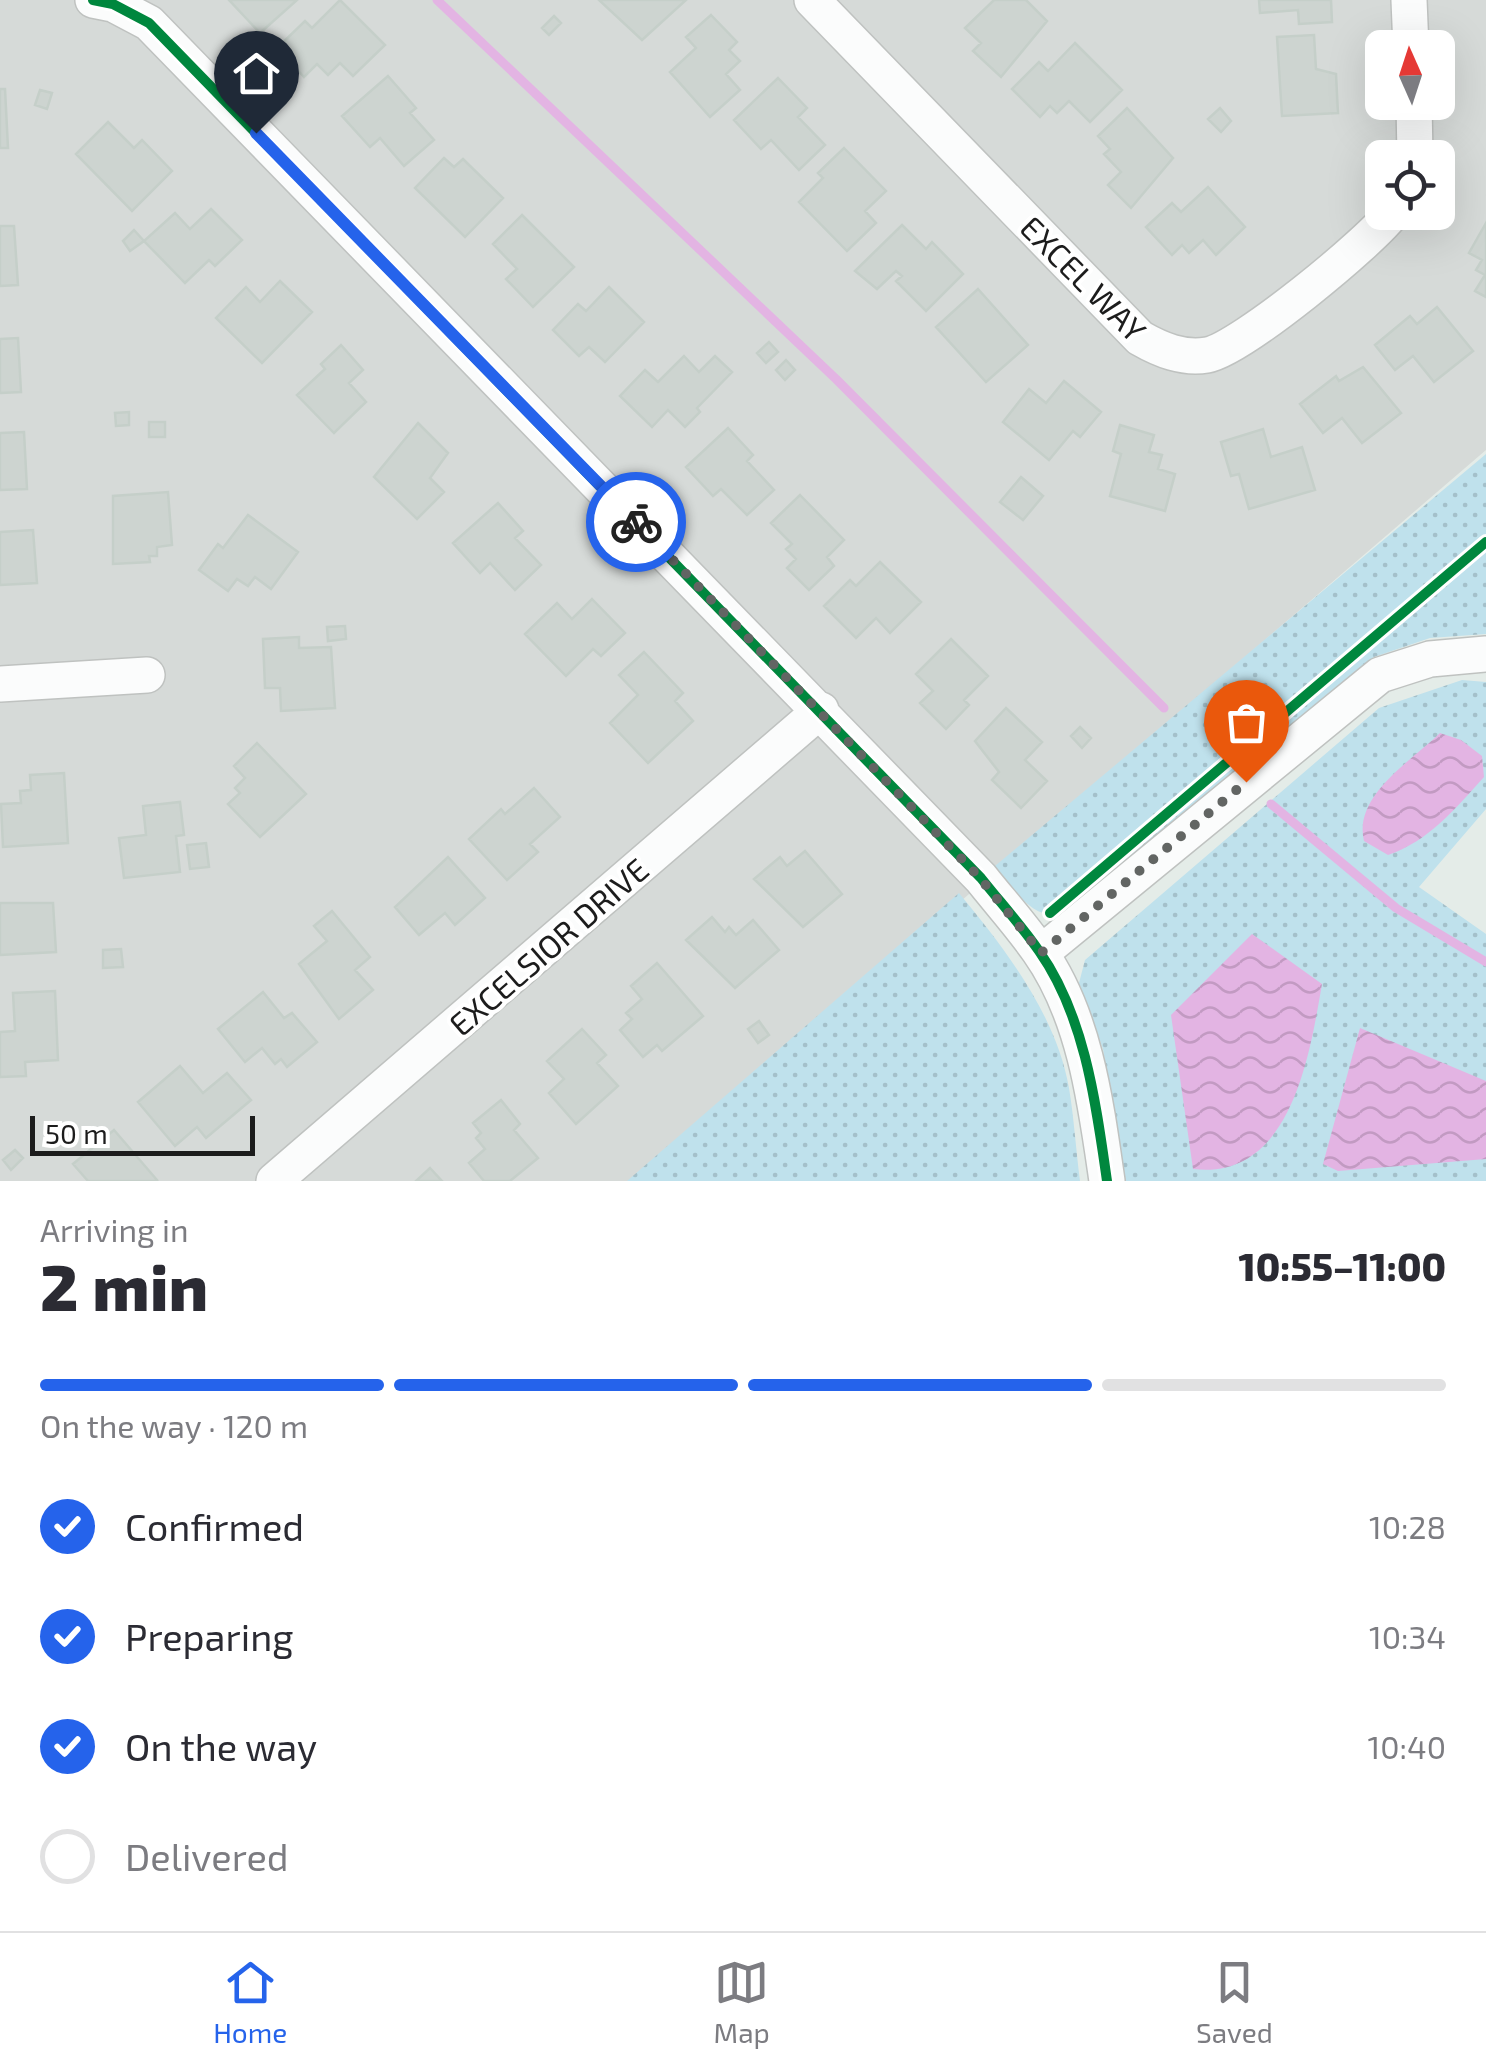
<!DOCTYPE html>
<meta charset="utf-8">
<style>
body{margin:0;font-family:"Exo 2",sans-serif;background:#f2f2f3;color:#2b2b33;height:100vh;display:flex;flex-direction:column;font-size:38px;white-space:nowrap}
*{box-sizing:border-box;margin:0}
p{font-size:32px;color:#7c7c81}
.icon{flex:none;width:55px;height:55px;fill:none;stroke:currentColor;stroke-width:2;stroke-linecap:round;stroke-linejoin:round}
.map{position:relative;height:1181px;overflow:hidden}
.details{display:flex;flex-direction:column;background:#fff;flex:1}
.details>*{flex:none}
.needle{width:65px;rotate:357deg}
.tools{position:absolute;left:1365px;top:30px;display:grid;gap:20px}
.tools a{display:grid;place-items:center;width:90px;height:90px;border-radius:15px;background:#fff;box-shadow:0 10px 40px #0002;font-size:50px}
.scale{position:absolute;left:30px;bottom:25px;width:225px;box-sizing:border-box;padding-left:10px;border:5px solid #1c1c1c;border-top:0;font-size:28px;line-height:35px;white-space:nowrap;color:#1c1c1c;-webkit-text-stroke:8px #fff;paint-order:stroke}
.pin{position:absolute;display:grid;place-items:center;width:85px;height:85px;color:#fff;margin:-102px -42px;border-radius:50% 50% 50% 0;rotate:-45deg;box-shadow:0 0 10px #0007}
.pin .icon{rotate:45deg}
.courier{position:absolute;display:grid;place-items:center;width:100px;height:100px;margin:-50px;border:8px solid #2563eb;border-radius:50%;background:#fff;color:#222;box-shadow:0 2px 12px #0007}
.summary em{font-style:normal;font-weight:800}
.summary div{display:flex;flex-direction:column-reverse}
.summary{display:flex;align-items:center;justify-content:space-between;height:170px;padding:0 40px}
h1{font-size:65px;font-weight:800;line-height:75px}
.bar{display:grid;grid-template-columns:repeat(4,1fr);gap:15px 10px;align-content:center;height:120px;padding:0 40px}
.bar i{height:12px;border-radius:8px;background:#e1e1e2}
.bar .selected{background:#2563eb}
.bar p{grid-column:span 4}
ol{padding:0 40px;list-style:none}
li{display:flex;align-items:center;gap:30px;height:110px}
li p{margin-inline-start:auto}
li .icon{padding:10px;border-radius:50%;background:#2563eb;color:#fff;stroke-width:4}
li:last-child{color:#7c7c81}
li i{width:55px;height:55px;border:5px solid #e1e1e2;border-radius:50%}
.tab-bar{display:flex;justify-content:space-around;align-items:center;height:140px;border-top:2px solid #e1e1e2;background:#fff;font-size:28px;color:#7c7c81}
.tab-bar a{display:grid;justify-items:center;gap:5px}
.tab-bar .selected{color:#2563eb}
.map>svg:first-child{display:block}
.residential{fill:#d6dad8;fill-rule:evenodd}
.grass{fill:url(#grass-dots)}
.water{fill:url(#water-waves)}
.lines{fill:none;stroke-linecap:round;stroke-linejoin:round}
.stream{stroke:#e3b4e3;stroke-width:9}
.building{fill:#cdd4d0;stroke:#c5cfc9;stroke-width:2.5}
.street-casing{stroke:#bfc2c0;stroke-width:38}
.street{stroke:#fbfcfc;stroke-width:35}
.cycleway-casing{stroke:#fff;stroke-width:16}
.cycleway{stroke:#00873e;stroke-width:10}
.done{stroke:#626563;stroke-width:10;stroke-dasharray:0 18}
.route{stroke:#2563eb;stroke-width:12}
.labels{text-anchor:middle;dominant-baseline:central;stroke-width:8;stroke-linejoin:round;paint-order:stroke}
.street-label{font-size:32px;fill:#1c1c1c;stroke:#fff}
</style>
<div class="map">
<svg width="1486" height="1181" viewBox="0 0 1486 1181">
<defs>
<pattern id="grass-dots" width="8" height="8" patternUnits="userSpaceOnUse" patternTransform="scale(2.5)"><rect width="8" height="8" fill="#bfe1ec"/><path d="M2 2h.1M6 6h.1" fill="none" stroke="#a4c0ca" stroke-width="1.8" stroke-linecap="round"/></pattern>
<pattern id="water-waves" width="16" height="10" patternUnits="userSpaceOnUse" patternTransform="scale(2.5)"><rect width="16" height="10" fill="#e3b4e3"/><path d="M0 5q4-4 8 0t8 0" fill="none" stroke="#c29ac2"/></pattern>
</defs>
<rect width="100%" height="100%" fill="#e4ece8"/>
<path class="residential" d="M0,0h1486v450l-851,731h-635zM1382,48h56v54h-56zM1382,158h56v54h-56z"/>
<path class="grass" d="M1486,454v180l-56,4 -56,19 -306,255c-35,13 -53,-23 -73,-46z
M1462,680l24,2v127l-67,78 67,47v247h-362l-21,-132 -24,-66 6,-23 294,-252z
M959,893c46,56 97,121 110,195 5,30 7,62 11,93h-453z"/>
<path class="water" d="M1440,733l21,7 21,16 2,21c-29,32 -55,64 -96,78l-24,-14c-11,-45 46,-79 76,-108z
M1252,934l70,50c-12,68 -30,197 -129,185l-22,-154z
M1360,1028l126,53v78l-148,12 -15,-7z"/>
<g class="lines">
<path class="stream" d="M437,0l399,379 328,329
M1271,804l125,104 90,54"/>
</g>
<path class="building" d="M229,0h68l-37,33z
M340,0l45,45 -32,31 -13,-13 -12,12 -11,-11 -13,13 -27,-29 28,-27 7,7z
M599,0h87l-44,40z
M994,0h32l21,21 -46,56 -28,-26 8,-8 -16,-15z
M1259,0h72l1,22 -33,2 -1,-14 -38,3z
M711,15l26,27 -8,8 11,11 -14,13 14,16 -30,27 -40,-45 26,-24 -10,-11z
M554,16l7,7 -12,12 -7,-7z
M1314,35l2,34 20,5 2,39 -56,3 -5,-79z
M1075,43l47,47 -32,32 -21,-21 -12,12 -7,-7 -10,11 -28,-28 27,-27 9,9z
M388,76l28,32 -6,5 24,27 -30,26 -24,-28 -10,9 -28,-31z
M778,78l29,30 -9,9 27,28 -26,25 -28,-30 -10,9 -27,-29z
M0,89h5l3,59h-8z
M40,90l12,3 -5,16 -12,-4z
M1127,108l46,50 -42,50 -23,-23 13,-13 -17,-18 6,-5 -12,-13z
M1220,108l11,13 -10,11 -13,-13z
M108,122l26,26 8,-8 30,31 -40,40 -56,-57z
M844,148l42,43 -21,20 11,12 -29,28 -48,-49 24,-24 -5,-5z
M444,158l10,9 9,-8 40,39 -38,39 -50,-49z
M1208,187l37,40 -29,28 -13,-15 -14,13 -7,-8 -10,10 -26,-28 26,-24 9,9z
M211,209l31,31 -27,26 -6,-6 -24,23 -41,-42 31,-28 15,16z
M522,215l52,52 -41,40 -27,-28 11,-10 -24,-25z
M1486,223v74l-11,-6 10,-16 -9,-5 6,-10 -13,-7z
M902,225l24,24 6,-7 31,32 -37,37 -30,-30 6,-5 -6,-5 -19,18 -22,-18z
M0,226h14l4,59 -18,1z
M134,230l10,11 -14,10 -7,-10z
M280,281l32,31 -50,51 -46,-45 30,-31 14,15z
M609,287l35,35 -39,40 -16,-15 -10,9 -26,-26 25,-26 8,7z
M978,289l50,56 -42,37 -50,-55z
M1437,307l36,44 -39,31 -21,-26 -18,14 -20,-25 35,-29 7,8z
M18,338l3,54 -21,1v-54z
M769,342l9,10 -12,11 -9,-10z
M341,345l22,25 -14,13 17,19 -32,31 -37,-38 28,-26 -4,-5z
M684,356l15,16 16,-16 17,16 -35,36 3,4 -15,15 -17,-17 -16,17 -32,-31 25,-26 13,12z
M786,360l9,10 -10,10 -9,-10z
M1363,367l38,46 -39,30 -20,-25 -19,15 -23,-29 36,-28 3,5z
M1064,381l37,31 -21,25 -7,-6 -24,29 -46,-38 26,-33 17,14z
M129,412v13l-13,1 -1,-13z
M149,422h16v15h-16z
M418,423l30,30 -18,25 14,14 -27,27 -43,-42z
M1120,425l34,10 -5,17 13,3 -4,14 17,5 -10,37 -55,-15 11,-42 -8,-3z
M728,428l25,27 -6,6 27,29 -27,25 -26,-26 -8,7 -27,-29z
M1263,429l8,28 31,-10 13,43 -66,19 -10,-35 -8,2 -10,-34z
M24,432l3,57 -27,1v-57z
M1021,477l22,19 -20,24 -23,-18z
M168,492l4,53 -15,2v9h-8l1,6 -37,2v-68z
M800,495l44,45 -17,17 7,9 -25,24 -22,-22 9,-9 -10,-10 6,-5 -21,-21z
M498,503l25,28 -8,7 26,27 -26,25 -25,-27 -10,10 -27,-30z
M248,515l50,37 -27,37 -16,-12 -7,9 -11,-7 -9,12 -29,-21 19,-26 5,4z
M33,530l4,53 -37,2v-53z
M880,562l41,40 -31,31 -14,-15 -20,20 -32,-32 26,-26 6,6z
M592,599l33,34 -24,23 -8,-7 -27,27 -41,-42 32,-31 15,16z
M345,626l1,13 -18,2 -1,-14z
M299,637v11l32,-1 4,61 -54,3 -1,-23h-15l-2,-49z
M951,639l37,37 -24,24 5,5 -23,24 -26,-26 13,-12 -17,-17z
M644,652l39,41 -8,8 18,20 -45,42 -38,-40 28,-28 -19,-20z
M1006,708l36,34 -17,18 22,21 -26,27 -29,-28 7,-8 -24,-31z
M1080,727l11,11 -9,10 -11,-12z
M257,743l49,51 -46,43 -32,-33 12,-11 -5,-5 10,-10 -11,-12z
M64,773l4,70 -65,4 -2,-43 20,-1 -1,-12 11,-1 -1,-15z
M534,788l26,29 -30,27 8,8 -31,28 -38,-41 32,-30 4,5z
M180,802l4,33 -8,1 4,36 -56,6 -5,-40 27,-3 -3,-29z
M206,843l3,24 -19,2 -3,-24z
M805,851l37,43 -39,33 -49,-48 26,-22 7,9z
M448,857l37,41 -30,27 -10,-12 -26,22 -24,-28z
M0,903h53l3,49 -56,3z
M332,911l38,46 -15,13 18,20 -34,29 -40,-55 28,-23 -13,-15z
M712,917l13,15 4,-5 7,8 17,-15 26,30 -44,38 -49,-48z
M121,949l2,18 -20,1v-18z
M657,963l46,53 -41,35 -5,-6 -14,12 -23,-27 12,-11 -6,-6 16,-14 -11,-13z
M55,991l3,69 -33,2 1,14 -26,1v-45l15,-1 -2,-38z
M263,992l21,26 8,-5 25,29 -30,25 -6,-8 -6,5 -13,-16 -17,14 -27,-33z
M759,1021l10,14 -11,8 -10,-14z
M582,1029l24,26 -9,8 21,23 -42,38 -27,-31 15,-14 -17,-18z
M180,1066l23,27 24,-20 24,27 -45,38 -9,-11 -22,19 -37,-44z
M501,1100l19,24 -6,6 24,28 -28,23h-26l-15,-18 16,-14 -9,-11 5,-5 -8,-10z
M114,1130l43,50 -2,1h-67l-15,-17z
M15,1150l8,8 -12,12 -8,-10z
M430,1168l12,13h-26z"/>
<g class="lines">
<defs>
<path id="street" d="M93,0l20,4 36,19 832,855c19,24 40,47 58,73 46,65 57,153 68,230
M812,0l328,338c21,12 43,21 67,17 34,-6 164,-113 186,-143
M1409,0l2,48
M1414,102l1,56
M0,684l147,-9
M1041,953l339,-278 50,-16 56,-5
M274,1181l547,-471"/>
</defs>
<use href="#street" class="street-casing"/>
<use href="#street" class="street"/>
<defs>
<path id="cycleway" d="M93,0l20,4 36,19 832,855c19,24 40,47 58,73 46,65 57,153 68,230
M1050,913l436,-371"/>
</defs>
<use href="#cycleway" class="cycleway-casing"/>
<use href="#cycleway" class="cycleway"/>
</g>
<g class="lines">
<path class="done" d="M636,522l344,356 61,75 205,-171"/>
<path class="route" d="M256,133l380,389"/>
</g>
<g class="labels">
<g class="street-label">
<text transform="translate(1084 278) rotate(45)">EXCEL WAY</text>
<text transform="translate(548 946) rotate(-41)">EXCELSIOR DRIVE</text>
</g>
</g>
</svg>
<div class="tools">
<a><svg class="needle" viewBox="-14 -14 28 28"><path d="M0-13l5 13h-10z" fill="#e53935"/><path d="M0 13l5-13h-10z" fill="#7c7c81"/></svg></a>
<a><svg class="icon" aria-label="locate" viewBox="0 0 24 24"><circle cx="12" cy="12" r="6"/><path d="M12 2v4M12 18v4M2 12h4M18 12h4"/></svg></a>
</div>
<div class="scale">50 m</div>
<div class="pin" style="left:1246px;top:782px;background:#ea580c"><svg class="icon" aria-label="bag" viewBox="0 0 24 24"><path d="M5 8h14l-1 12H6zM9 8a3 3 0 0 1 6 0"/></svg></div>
<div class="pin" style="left:256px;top:133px;background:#1f2937"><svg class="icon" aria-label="home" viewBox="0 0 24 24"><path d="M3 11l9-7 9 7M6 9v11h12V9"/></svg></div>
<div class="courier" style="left:636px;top:522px"><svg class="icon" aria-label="bike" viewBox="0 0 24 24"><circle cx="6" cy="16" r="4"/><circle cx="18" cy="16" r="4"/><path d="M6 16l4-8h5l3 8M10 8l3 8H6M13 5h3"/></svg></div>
</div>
<section class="details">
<div class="summary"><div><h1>2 min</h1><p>Arriving in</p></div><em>10:55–11:00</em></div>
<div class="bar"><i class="selected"></i><i class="selected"></i><i class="selected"></i><i></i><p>On the way · 120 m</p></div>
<ol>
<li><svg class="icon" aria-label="check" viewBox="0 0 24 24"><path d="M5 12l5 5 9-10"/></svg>Confirmed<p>10:28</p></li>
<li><svg class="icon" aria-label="check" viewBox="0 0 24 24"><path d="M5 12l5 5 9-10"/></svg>Preparing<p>10:34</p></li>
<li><svg class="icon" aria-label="check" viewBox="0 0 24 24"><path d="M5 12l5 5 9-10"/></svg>On the way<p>10:40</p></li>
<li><i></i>Delivered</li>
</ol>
</section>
<nav class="tab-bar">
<a class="selected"><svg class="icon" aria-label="home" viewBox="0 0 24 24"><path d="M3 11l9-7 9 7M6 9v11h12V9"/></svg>Home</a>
<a><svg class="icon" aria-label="map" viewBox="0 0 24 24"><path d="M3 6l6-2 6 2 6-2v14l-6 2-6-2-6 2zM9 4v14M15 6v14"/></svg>Map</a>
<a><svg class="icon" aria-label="saved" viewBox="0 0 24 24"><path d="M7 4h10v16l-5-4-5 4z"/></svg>Saved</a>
</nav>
